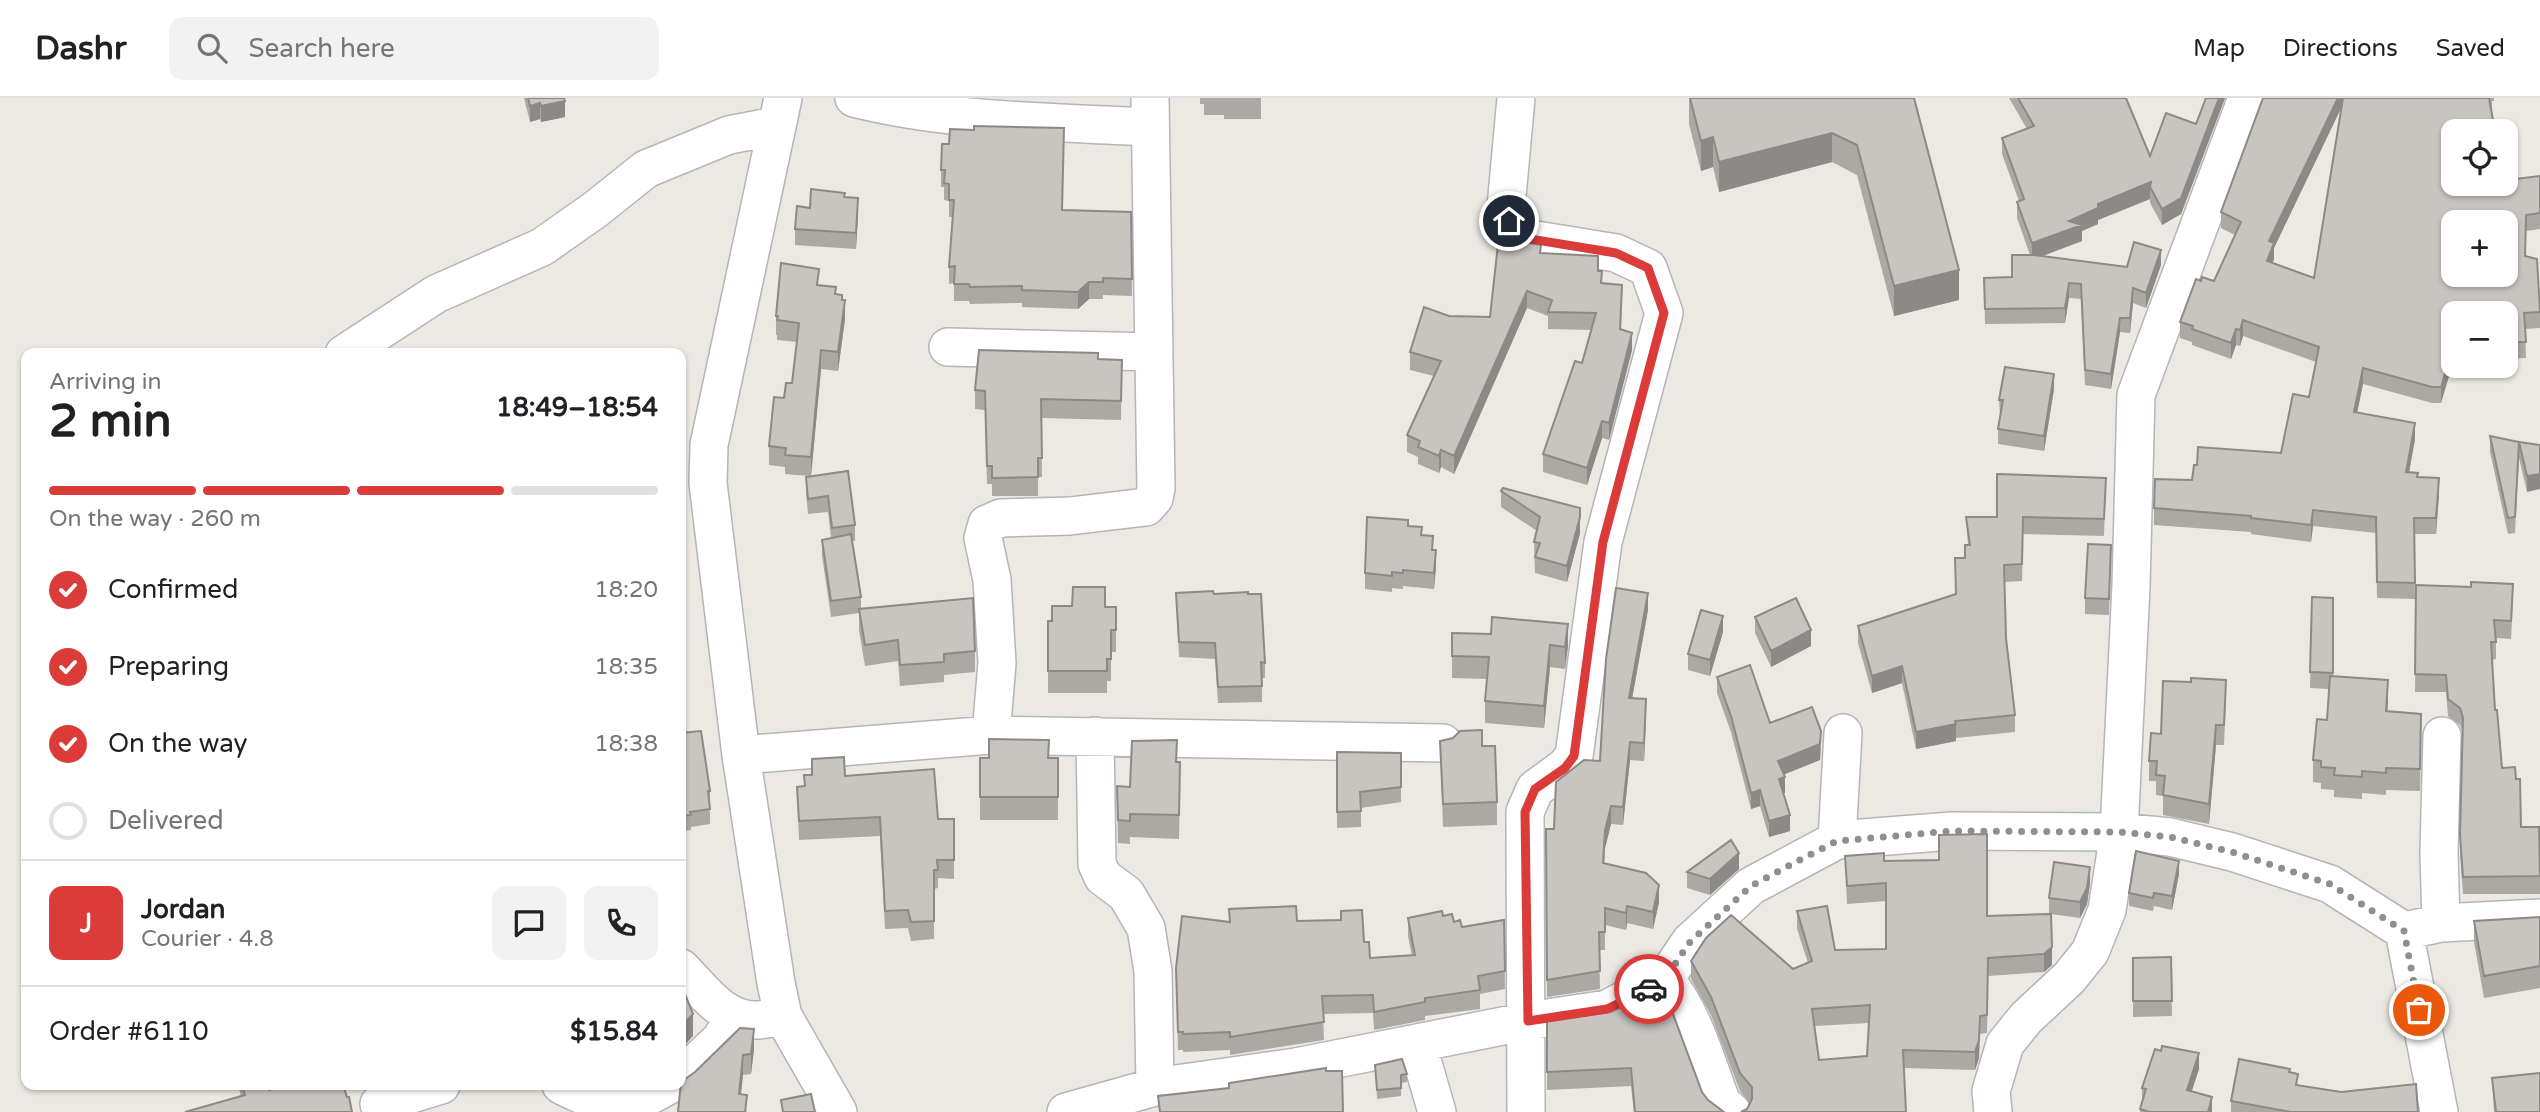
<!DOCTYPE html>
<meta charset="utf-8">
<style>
body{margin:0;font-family:"Varela Round",sans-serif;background:#f2f2f2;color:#202124;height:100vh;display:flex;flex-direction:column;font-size:26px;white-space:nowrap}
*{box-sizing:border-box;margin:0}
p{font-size:23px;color:#757577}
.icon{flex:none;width:38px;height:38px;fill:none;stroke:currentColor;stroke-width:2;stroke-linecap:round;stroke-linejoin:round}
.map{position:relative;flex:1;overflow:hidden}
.sheet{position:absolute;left:21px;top:250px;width:665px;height:742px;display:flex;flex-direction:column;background:#fff;border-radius:14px;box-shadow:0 2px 5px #0004}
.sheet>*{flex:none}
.tools{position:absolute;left:2441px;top:21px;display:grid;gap:14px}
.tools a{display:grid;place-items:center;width:77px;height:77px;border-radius:14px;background:#fff;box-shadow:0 2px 5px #0004;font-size:35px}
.pin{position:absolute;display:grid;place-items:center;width:60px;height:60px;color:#fff;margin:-30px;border:4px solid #fff;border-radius:50%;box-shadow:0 2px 7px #0007}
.courier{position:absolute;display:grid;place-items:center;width:70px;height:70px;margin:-35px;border:5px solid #db3b39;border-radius:50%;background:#fff;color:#222;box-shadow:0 2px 9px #0007}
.overview em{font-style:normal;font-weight:800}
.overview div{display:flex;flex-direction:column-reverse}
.overview{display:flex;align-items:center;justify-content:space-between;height:119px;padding:0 28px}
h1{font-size:46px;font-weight:800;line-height:52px}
.bar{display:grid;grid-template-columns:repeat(4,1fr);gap:10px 7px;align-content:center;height:84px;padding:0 28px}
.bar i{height:9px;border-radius:5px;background:#e0e0e0}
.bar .current{background:#db3b39}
.bar p{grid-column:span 4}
.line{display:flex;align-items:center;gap:18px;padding:0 28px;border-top:2px solid #e0e0e0}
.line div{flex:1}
.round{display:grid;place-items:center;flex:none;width:74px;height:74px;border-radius:14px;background:#f2f2f2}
ol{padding:0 28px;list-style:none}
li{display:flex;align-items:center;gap:21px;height:77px}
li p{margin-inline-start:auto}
li .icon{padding:7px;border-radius:50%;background:#db3b39;color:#fff;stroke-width:4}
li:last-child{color:#757577}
li i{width:38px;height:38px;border:4px solid #e0e0e0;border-radius:50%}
header{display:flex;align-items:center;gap:42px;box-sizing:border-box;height:98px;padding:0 35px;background:#fff;border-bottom:2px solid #e0e0e0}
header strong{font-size:33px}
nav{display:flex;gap:38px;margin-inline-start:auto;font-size:24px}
.search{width:490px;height:63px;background:#f2f2f2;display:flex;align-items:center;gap:18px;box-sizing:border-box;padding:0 24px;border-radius:14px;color:#757577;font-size:26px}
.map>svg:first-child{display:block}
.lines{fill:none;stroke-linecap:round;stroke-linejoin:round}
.minor-casing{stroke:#b3b5b9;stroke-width:40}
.minor{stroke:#fff;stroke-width:37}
.wall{fill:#aca9a5;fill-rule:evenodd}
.shaded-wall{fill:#8c8986}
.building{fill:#c8c4c0;stroke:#8c8986;stroke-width:2;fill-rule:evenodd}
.done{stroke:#8e8f8f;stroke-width:7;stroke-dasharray:0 12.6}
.route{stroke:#db3b39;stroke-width:9}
</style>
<header>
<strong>Dashr</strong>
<div class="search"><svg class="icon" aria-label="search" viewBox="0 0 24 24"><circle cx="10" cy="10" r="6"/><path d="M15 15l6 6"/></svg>Search here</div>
<nav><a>Map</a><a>Directions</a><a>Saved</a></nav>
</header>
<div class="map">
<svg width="2540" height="1014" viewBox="0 0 2540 1014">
<rect width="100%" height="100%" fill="#ece9e2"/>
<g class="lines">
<defs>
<path id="minor" d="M783,0l-74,347 -1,38 33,272 35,228 7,33 55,96
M854,0c96,24 197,24 296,29
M1516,0l-10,109 6,29 104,17 32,15 16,45 -61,229 -29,214 -9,11 -30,22 -10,23 1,300
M948,249l206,5
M344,256l92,-60 106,-47 54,-38 50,-40 83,-34 46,-9
M991,637l6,-72 -5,-83 -9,-42 4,-14 14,-6 69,-2 76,-9 8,-9 2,-10 -6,-390
M1095,638l2,128 6,13 23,17 20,34 7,43 2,116
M741,657l250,-20 452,8
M1837,742l6,-107
M2441,825l-2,-70 3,-117
M2404,833l35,181
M681,870c21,21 42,53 75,52 9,0 19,-3 27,-4
M1665,881c30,37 40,80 57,124l10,9
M1417,945l20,69
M681,979l39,-37 15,-23
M561,987c46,23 63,27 108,0
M379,1006l62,-19
M1066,1014l89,-25 141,-20 232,-46 79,-12 58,-30 25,-37 61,-56 86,-46 115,-9 167,1 51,5 62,15 98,32 74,47 37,-8 99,-5
M1993,1014l-2,-21 14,-47 21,-26 43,-40 21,-26 17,-42 12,-78 12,-246 5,-191 111,-297"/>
</defs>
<use href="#minor" class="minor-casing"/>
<use href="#minor" class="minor"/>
</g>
<path class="wall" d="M524,0h40l1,19 -24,5 -1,-3 -10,3z
M1200,0h61v21h-37v-4h-20v-11h-4z
M1689,0h225l45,202 -65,16 -37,-141 -25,-13 -113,30 -6,-25 -12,4 -12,-47z
M2009,0h117l24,58 46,-32 10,-26h19l-44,116 -19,11 -12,-22v-4l-52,21v4l-16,7v10l-40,15 85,11 34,-2 -15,43 -13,-5 -3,30 -10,-1 -9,57 -26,-4 -4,-86 -12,-1 -4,25 -80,1 -1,-46 28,-1 18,-22 -13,-37v-16l2,-1 -17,-47v-16l25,-9z
M2263,0h231v3h-2v8l-38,22 53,49 33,-4v53l-14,2 -1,25 15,56v16l-15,1 1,29 -20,1v-46h-52v46l-13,44h-9l-69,-19 -6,28 58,27 -6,34 9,4 21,17 -3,40h-22l1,65 -38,-1 -1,-65 -63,-7 -2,16 -60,-8v-2l-97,-7v-17l38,-28 5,-15 84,-12 28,-56 7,-35 -73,-26 -3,10 -4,-1 -5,14 -39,-14v-3l-12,-4v-16l21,-41h13l21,-46 -14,-7v-16zM2342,7l-28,173 -42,-15 2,-4v-11z
M1064,47l-2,65 69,2 1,84 -29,-1v4h-14l-11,10 -56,-2v-4l-52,1 -1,-3h-15v-18l-5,1v-17l4,-50h-4v-16l-5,-1v-13h-3v-17z
M845,99l13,17 -2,35 -61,-4v-16l15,-21z
M1541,155l57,18 4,12 20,19 -1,27 11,21 -23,90 -7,-2 -15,47 -44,-13v-18l39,-91 9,-33 -43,-1v-13l-21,-8 -73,166 -13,-7 -2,6 -21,-9v-7l-11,-5v-17l27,-59 -24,-6v-18l80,-35z
M819,187l17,9 6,6 3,19 -7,52 -17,-2 -10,107 44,49v16h-3l9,56v12l114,42v21l-31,3v7l-44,4 -2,-25 -33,5 -6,-36v-17l-28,4 -9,-61v-16l9,-2 -3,-26 -20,2 -2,-21v-16l4,-1 -25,-2v-7l-16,-2v-19l15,-48 8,-15 5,-41 -20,-2v-5h-1v-19z
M1098,261l24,1 -1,60 -80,-2 1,59h-4v19h-46v-12h-5l-2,-74 -10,-1v-19z
M2054,291l-10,62 -46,-7v-15l2,-14 -1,-15z
M2490,338l29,21 -4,76 -7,1 -18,-82z
M2519,344l21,3 -13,47 -8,-34z
M2106,380l-2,58 -81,-2 -1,47 -18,1 2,56 9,77v17l-59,6v3l-40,8 -14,-66 -30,10 -14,-50v-17l98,-32 12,-49 -2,-28h31z
M1501,393l79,42 -13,49 -32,-9 -1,-31 3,-11 -36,-24z
M1408,428l14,9 11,15 3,16 -2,23 -31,-3v3l-11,-1v4l-27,-3v-16z
M2111,463l-2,54 -24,-1v-16z
M2416,487l97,16 -2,38 -15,-1v21l-4,1 3,50 7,58 19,59 19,30v37h-77l-3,-41 3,-119 -3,-9 -12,-9 -2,-24h-31z
M1176,495l72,1 17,69v15h-3v24l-44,1 -3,-44 -36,-2z
M2312,499l21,1v78l55,26 -1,9 34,25 -1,55 -34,-1v5l-24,-2v6l-28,-2v-7l-13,-1v-6l-8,-1v-22l14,-40 2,-31 -19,-1z
M1105,509h11v45h-5v29h-4v12h-59v-72h4z
M1648,512l-16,88 14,19 -2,44 -14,-1 -7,65 -12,-1 -6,24 -1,15 55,39 -6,27 -26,-6 -1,7 -21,-5v25h-6l1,39 -53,8 -1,-168h8l46,-68z
M1755,519l56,29 -40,21 -16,-34z
M1723,534l-13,44 -22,-6v-16z
M1452,535l116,13 -3,23 -15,-2 -6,61 -59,-5v-22l2,-22 -35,-1z
M1717,579l53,46 51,24 -1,13 -36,14 1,19h-2l7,38 -21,6 -9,-31 -9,3 -20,-77 -14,-39z
M2226,602l-2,45h-8l-7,79 -46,-9v-19l-7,-1v-14h-7v-20l12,-27z
M681,635l29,58v33l-19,3v3l-8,1v5h-2z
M1440,643l42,5 15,56v23l-54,2z
M1337,654l64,1v49l-40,6v19l-24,1z
M980,660h78v62h-78z
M1177,664l3,23 -1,54 -49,-2v7l-12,-1 -1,-57 13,1z
M804,677l41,1 93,43h16v60l-16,-1v10l-4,1v50l-23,2 -3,-13 -23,1 -5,-93 -81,4 -2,-53h7z
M1845,758l39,5 103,55 62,-2v-16l41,-15 -3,21 -7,14 -29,-4 1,51 -8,7 -56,4 -1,57 -7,1 -1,24 -4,12 -71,-2 -157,41 3,-6 -10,-12 -29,-76 -20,-36v-18l102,8 15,-6 -11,-34v-18l38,39 51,-1v-48l-39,3zM1869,925l-2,33 -48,4 -4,-34z
M1739,771l-29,26 -23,-7v-16z
M2179,776l-7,36 -18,-4 -1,5 -24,-5v-13z
M1229,811l68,12 67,21 6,16 42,-2 -4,-20v-18l35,-2 19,11 42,-7 1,69 -25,5v15l-55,7v4l-51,10 -1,-17 -50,1 1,26 -94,15v-5l-47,2v-2h-5l-2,-82 53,-46z
M2540,819v71l-56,10 -10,-56v-21z
M2171,859l1,59 -39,1v-59z
M1652,894l50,100 6,8 16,12h-90l-3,-26 -84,4v-69l64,-9 41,-15z
M754,951l-3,25 -8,1 -2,19 6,18 -66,-30z
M1375,967l32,9v8l-6,1v13l-24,3z
M2199,971l-8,22 21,21h-72l2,-12v-12z
M2290,975l8,13 120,26h-187v-11z
M2492,980l48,34h-46z
M238,987h30l1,5 74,-5 -102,11z"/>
<path class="shaded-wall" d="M2219,0h6l-44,116 -19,11v-16z
M2338,0h8l-72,150v11l-7,19v-17l2,-20z
M565,3v16l-24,5v-16z
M540,5v16l-10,3v-16z
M1832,35v29l-113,30v-30z
M1713,39v30l-12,4v-30z
M2151,84l-1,5v12l-52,21v4l-16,7v10l-50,19v-17l66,-39z
M858,100v16l-2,35v-16z
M2161,152v15l-15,43v-15z
M1959,172v30l-65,16v-30z
M1089,184v17l-11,10v-17z
M2069,185v15l-4,25v-15z
M2133,190v15l-3,30v-15z
M1527,193v17l-73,166v-18z
M845,202v19l-7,52v-19z
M2120,220v14l-9,57v-15z
M2243,222v16l-3,10v-16z
M2236,231v16l-5,14v-16z
M1632,235v17l-23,90v-17z
M2454,245v16l-13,44v-16z
M821,252v19l-10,107v-19z
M2363,270v16l-9,44v-16z
M2054,276v15l-10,62v-15z
M1602,323v17l-15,47v-17z
M2415,325v16l-9,50v-17z
M1441,352v17l-2,6v-17z
M2540,376v15l-13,3v-16z
M2439,380v16l-3,40v-16z
M2313,412v16l-2,16v-17z
M1580,419v16l-13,49v-16z
M1436,452v16l-2,23v-16z
M1648,495v17l-19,106v-18z
M1723,518v16l-13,44v-16z
M1568,526v22l-3,23v-22z
M1811,532v16l-40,21v-16z
M1550,547v22l-6,61v-22z
M1902,568v17l-30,10v-17z
M2388,582v22l-2,30v-21z
M1646,601v18l-2,44v-18z
M1956,626v17l-40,8v-17z
M2216,627v20l-7,79v-20z
M1821,633l-1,29 -42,17v-16z
M1630,644v18l-7,65v-18z
M1785,679v16l-6,2v-16z
M1760,692v16l-9,3v-16z
M1611,708v18l-6,24 -2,32 2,-49z
M1790,717v16l-21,6v-16z
M1739,755v16l-29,26v-16z
M2179,763v13l-7,36v-14z
M2090,769v16l-3,21 -7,14v-16z
M1659,787v17l-6,27v-17z
M1627,808v17l-1,7v-17z
M2052,849v18l-8,7v-18z
M693,916v22l-12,13v-22z
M1980,918l-1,42 -4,12v-18z
M754,931v20l-3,25v-20z
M2199,955v16l-12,37v-16z
M743,957v20l-4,37v-18z
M2212,999v15h-4z"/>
<path class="building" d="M528,0h36l1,3 -24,5 -1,-3 -10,3z
M1690,0h224l45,172 -65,16 -37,-141 -25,-12 -113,29 -6,-25 -12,4z
M2018,0h108l24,58 16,-43 30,11 10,-26h13l-38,100 -19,11 -12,-22 1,-5 -53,22v4l-29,13 13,4 -50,18 -15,-41 7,-3 -22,-61 32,-12z
M2263,0h75l-69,143 5,2 -7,18 47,17 29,-180h146l6,33h-41v53h52v-7l1,3 33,-4v37l-14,2 -1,41 12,3 3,53 -16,1 2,29h-20v-29h-52v30l-13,44h-9l-69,-19 -9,44 61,11 -9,49 12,1 -1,4 22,1 -3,40h-22l1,65 -38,-1 -1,-65 -63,-7 -2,15 -60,-7v-2l-97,-8 1,-29 37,1 2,-15h3l1,-18 83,6 12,-59 16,3 10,-50 -76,-27 -3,10 -4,-1 -5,14 -39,-14 1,-3 -13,-4 16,-43 5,2 1,-4 12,4 27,-59 -20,-10zM2454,124h52v53h-52z
M974,28l90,2 -2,82 69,2 1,67 -29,-1v4h-14l-11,10 -56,-2v-4l-52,1 -1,-3h-15l1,-18 -6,1 5,-67h-5v-16l-5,-1 1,-13h-4l1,-26h7l1,-15 24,1z
M811,91l34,4 -1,4 14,1 -2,35 -61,-4 2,-23 13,2z
M1500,142h13l28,5 -1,8 58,3v15h4l-1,12 21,2 -2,44 12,4 -23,90 -7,-2 -15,47 -44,-14 32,-93 7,2 14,-50 -48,-1 4,-12 -25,-9 -73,165 -13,-6 -2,6 -21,-9 2,-6 -13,-6 34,-74 -31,-9 14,-45 25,9 41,1 8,-73z
M2134,144l27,8 -15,43 -13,-5 -3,30h-10l-9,56 -26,-4 -4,-86 -12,-1 -4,25 -80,1 -1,-31 28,-1v-22h22l93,12z
M781,165l38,6 -2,16 19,2 -1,7 7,1v5h3l-7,52 -17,-2 -10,107 -26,-2 1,-7 -17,-2 5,-49 10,1 2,-15h6l7,-60 -22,-3 1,-4h-2z
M979,252l119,3v6l24,1 -1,41 -80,-2 1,59h-4v19l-46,1v-12h-5l-2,-75 -10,-1z
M2005,269l49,7 -10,62 -46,-7 5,-29h-4z
M2490,338l29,6 -4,75 -7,1z
M2519,344l21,3v29l-13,2z
M848,373l7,54 -23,3 -4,-32 -20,3 -2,-22z
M1997,376l109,4 -2,41 -81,-2 -1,47 -18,1 2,73 9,77 -60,6 1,3 -40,8 -14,-66 -30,10 -14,-50 98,-32 -1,-36h10v-13h5l-4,-28h31z
M1503,390l77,20v9l-13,49 -32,-9 5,-14 -6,-1 6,-25 -39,-26z
M1367,419l41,3v6l14,1 -1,8 12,1 -1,14h4l-2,23 -31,-3v3l-11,-1v4l-27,-3z
M851,436l10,63 -30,4 -9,-61z
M2088,446l23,1 -2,54 -24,-1z
M2471,484l42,2 -2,37 -17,-1 2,22h-5l4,68h2l5,58 13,-1 1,12h4l1,48h18l1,49 -77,1 -3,-42 3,-117 -3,-10 -12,-9 -2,-24 -31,-1 1,-89 55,2z
M1073,489h32v20h11v23h-5v29h-4v12h-59v-50h4v-15h20z
M1616,490l32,5 -19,105 17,1 -2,44 -14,-1 -7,65 -12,-1 -6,25 -2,32 43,10 13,12 -6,27 -26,-6 -1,7 -21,-5v24h-6l1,39 -53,9 -1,-151h8l2,-47 28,-22 16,1 6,-102z
M1213,493l1,3 34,-2v2h13l4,69 -4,-1 1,24 -44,1 -3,-44 -36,-1 -3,-49z
M2312,499l21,1v75l-23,-1z
M973,500l2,53 -31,3v8l-44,3 -2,-25 -33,5 -6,-36z
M1796,500l15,32 -40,21 -16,-34z
M1701,512l22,6 -13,44 -22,-6z
M1492,519l76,7 -3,23 -15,-2 -6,61 -59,-5 4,-44 -37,-1v-23l39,1z
M1750,567l20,58 42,-16 9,24 -1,13 -42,17 7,16 -6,2 11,36 -21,6 -9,-31 -9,3 -20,-77 -14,-39z
M2330,578l58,4 -2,31 35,3 -1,55 -34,-1v5l-24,-2v6l-28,-2 1,-7 -14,-1v-6l-8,-1 4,-41 10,1z
M2191,580l35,2 -2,45h-8l-7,79 -46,-9 2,-19 -9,-1 1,-14h-8l2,-28 10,1 2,-53 28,1z
M1482,632v16h13l2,56 -54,2 -3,-63 13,-3 7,-7z
M701,633l9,60h-2l2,18 -20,3 1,3 -9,1 1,5h-2v-88z
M989,641l60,1 -1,18h10v39h-78v-39h9z
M1177,642l-1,22h4l-1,53 -49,-1v7l-12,-1 -1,-34 13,1 2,-46z
M1337,654l64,1v34l-41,5 1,19 -24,1z
M844,659l1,19 89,-7 4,50h16v41h-17l1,10h-4v51l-23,1 -3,-12 -23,1 -5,-94 -81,4 -2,-34 8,-1 -1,-11h8v-16z
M1987,736v82l64,-2 1,33 -8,7 -56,4 -1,57 -7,1 -1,24 -4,12 -72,-2 3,62h-165l6,-3 5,-10v-12l-12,-14 -29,-76 -20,-36 15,-23 25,-23 62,54 19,-8 -15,-50 30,-5 8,44 51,-1v-66l-39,3 -2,-30 39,-3v8l55,-1v-25zM1870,907l-3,51 -48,4 -7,-51z
M1731,742l8,13 -29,26 -23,-7z
M2136,753l43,10 -7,35 -18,-3 -1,5 -24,-5z
M2054,764l36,5 -3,21 -7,14 -31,-4z
M1296,808l1,15 44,-1v-9l21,-1 2,32h5l1,16 45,-3 -7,-37 34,-7 1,5 9,-2 2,8 6,-2 2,7 42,-7 1,51 -27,5 2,14 -55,8v4l-51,10 -1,-17 -51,1 2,26 -94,15v-5l-47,2v-2h-5l-2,-64 6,-52 48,6 -1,-13z
M2540,819v49l-56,10 -10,-55z
M2171,859l1,44h-39v-43z
M681,886l12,30 -12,13z
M1659,890l14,26 29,78 6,8 16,12h-89l-4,-44 -84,4v-51l64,-9 24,-12 18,-3 -1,-5z
M740,930l14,1 -3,25 -8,1 -4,39 8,1 -2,17h-67l3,-30 14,-10z
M2162,948l37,7 -12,37 25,7 -4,15h-59l-9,-3 6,-20 -4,-1 13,-39 6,2z
M1402,961l5,15 -6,1v13l-24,2 -2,-25z
M2239,961l51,10 -1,3 9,2 -2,11 45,7 75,-8 2,28h-127l-60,-11z
M1326,970v3h16l1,41h-183l-2,-16 71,-8v-5z
M2540,975v39h-44l-4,-34z
M242,987h26l1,5 18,-5h56l4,12h2l3,15h-167l60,-17z
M811,996l4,18h-32l-2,-12z"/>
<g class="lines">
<path class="done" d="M1649,891l16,-10 25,-37 61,-56 43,-23 43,-22 115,-10 167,1 51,5 62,15 98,32 74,47 15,79"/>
<path class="route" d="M1509,123l3,15 104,17 32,15 16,45 -61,229 -29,214 -9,12 -30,21 -10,23 3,209 79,-12 42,-20"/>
</g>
</svg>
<div class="tools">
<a><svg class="icon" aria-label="locate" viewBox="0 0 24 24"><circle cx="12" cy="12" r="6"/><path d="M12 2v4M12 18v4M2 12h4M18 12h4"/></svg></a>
<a>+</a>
<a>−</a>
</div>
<div class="pin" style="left:2419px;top:912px;background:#ea580c"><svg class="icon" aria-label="bag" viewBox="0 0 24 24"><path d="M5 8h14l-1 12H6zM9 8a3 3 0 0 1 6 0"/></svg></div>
<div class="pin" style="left:1509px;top:123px;background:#1f2937"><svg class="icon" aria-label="home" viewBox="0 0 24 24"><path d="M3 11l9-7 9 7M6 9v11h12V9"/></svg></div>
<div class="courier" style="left:1649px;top:891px"><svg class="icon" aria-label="car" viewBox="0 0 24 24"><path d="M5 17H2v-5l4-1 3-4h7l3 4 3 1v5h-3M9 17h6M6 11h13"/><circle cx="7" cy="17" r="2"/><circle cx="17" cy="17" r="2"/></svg></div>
<section class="sheet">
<div class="overview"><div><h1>2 min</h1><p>Arriving in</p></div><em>18:49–18:54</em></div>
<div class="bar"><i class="current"></i><i class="current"></i><i class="current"></i><i></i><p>On the way · 260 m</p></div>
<ol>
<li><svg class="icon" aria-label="check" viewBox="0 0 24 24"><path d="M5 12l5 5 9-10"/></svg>Confirmed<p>18:20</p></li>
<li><svg class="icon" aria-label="check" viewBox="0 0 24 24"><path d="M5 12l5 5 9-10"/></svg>Preparing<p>18:35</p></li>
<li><svg class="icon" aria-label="check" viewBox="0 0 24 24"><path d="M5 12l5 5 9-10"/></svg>On the way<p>18:38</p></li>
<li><i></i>Delivered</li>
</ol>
<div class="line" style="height:126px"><b class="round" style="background:#db3b39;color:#fff">J</b><div><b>Jordan</b><p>Courier · 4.8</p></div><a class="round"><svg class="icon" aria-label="chat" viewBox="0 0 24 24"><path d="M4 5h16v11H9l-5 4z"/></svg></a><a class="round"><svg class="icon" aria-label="phone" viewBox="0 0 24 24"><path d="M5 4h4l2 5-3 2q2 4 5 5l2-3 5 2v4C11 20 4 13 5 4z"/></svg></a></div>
<div class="line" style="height:91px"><div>Order #6110</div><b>$15.84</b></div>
</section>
</div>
